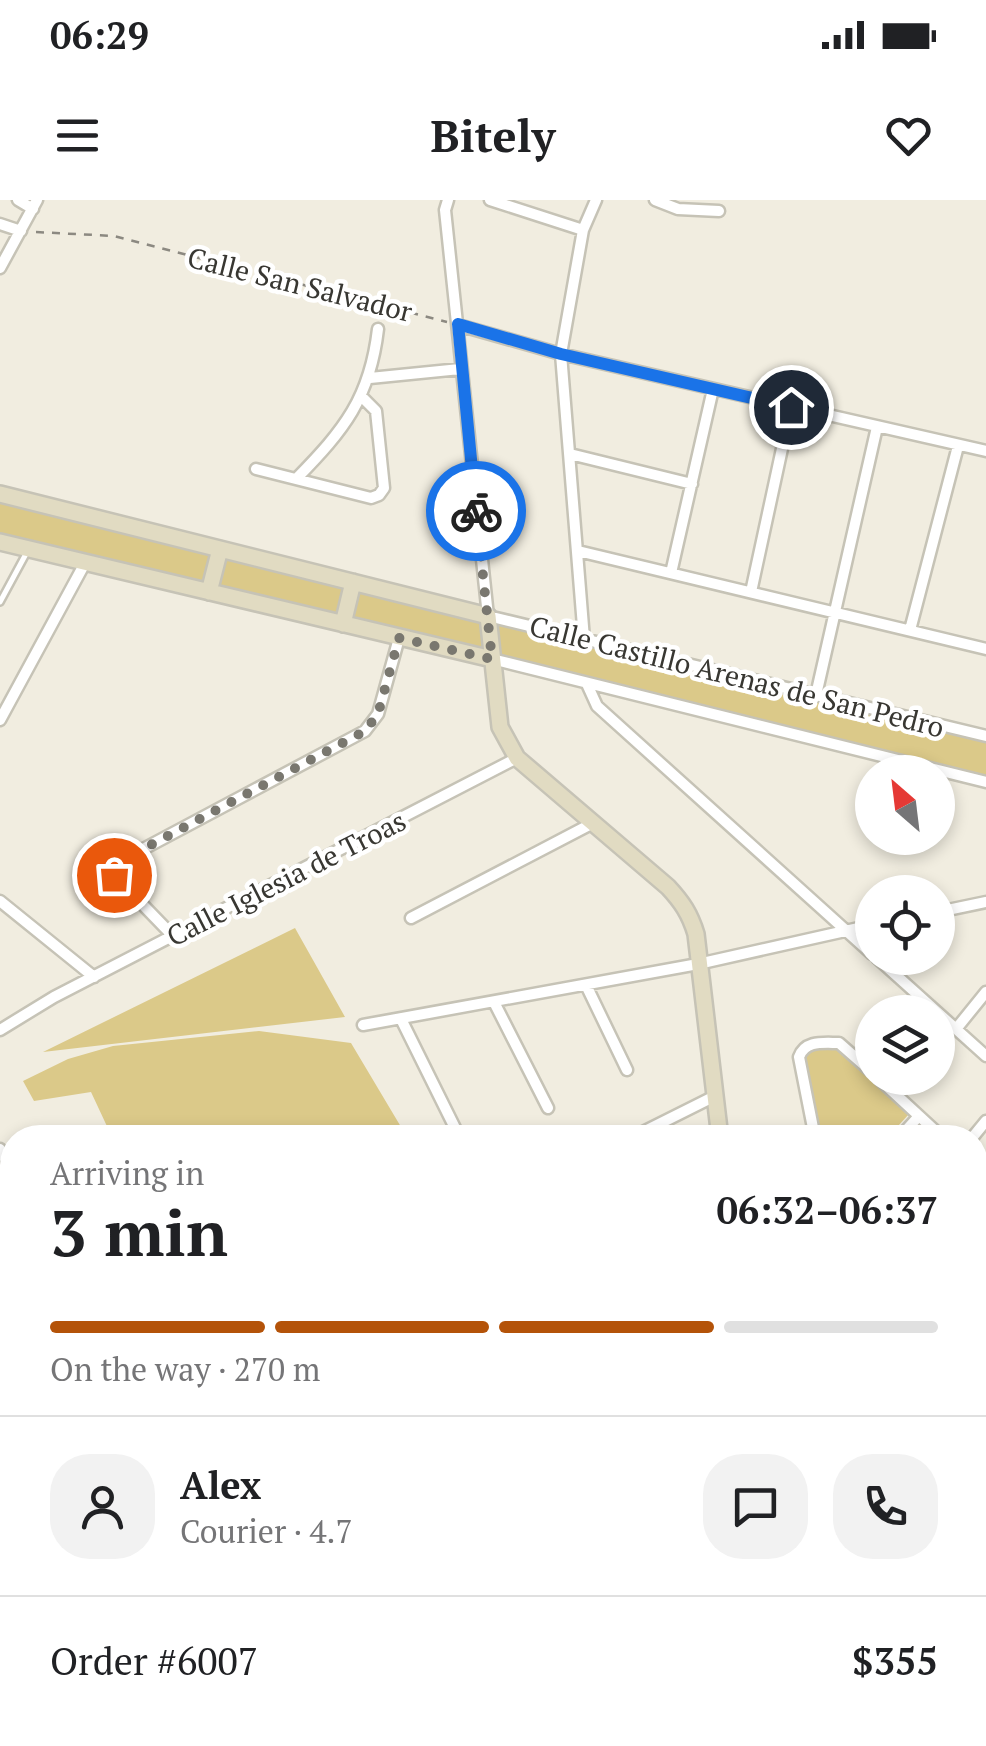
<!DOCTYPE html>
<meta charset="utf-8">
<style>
body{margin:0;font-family:"PT Serif",serif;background:#f2f2f2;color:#202124;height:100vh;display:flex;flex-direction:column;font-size:38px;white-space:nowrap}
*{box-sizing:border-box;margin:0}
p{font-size:32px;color:#757577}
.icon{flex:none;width:55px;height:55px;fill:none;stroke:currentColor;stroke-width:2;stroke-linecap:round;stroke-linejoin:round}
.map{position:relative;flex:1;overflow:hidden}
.panel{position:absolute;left:0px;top:925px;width:988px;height:622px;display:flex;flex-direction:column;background:#fff;border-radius:40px 40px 0 0;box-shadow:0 5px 15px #0003}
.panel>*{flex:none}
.needle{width:65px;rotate:332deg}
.tools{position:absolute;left:855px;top:555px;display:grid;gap:20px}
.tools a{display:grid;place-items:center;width:100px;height:100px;border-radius:50%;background:#fff;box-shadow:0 5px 15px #0003;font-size:50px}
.pin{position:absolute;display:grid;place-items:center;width:85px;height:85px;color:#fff;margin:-42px;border:5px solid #fff;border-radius:50%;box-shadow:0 2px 10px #0007}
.courier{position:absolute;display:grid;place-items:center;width:100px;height:100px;margin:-50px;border:8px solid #1a73e8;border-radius:50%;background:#fff;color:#222;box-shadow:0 2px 12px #0007}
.summary em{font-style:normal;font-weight:700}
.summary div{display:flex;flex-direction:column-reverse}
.summary{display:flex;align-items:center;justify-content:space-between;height:170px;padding:0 50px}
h1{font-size:65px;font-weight:700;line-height:75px}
.bar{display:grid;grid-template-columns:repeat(4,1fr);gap:15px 10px;align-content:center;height:120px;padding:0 50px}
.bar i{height:12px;border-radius:8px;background:#e0e0e0}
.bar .selected{background:#b45309}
.bar p{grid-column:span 4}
.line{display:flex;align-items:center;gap:25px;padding:0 50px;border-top:2px solid #e0e0e0}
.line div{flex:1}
.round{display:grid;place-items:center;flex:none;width:105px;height:105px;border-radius:40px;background:#f2f2f2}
.status{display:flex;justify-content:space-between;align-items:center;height:70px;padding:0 50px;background:#fff;direction:ltr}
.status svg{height:28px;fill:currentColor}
header{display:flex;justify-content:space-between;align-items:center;height:130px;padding:0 50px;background:#fff;font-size:45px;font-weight:700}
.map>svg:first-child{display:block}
.green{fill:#dbc989}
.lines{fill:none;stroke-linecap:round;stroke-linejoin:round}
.service-casing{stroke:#c6c3b6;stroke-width:10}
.minor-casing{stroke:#c6c3b6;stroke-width:15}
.tertiary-casing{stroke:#c6c3b6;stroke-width:18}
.secondary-casing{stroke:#c6c3b6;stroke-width:20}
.path{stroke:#8c8981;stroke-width:2.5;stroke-dasharray:8 8;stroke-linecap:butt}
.service{stroke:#fff;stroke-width:5}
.minor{stroke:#fff;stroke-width:10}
.tertiary{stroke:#fff;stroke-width:12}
.secondary{stroke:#e1dbc2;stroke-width:15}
.done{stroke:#79776f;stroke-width:10;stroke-dasharray:0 18}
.route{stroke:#1a73e8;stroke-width:12}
.labels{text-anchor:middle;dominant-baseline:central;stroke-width:9;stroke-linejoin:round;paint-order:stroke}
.street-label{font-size:28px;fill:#383732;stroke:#fff}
</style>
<div class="status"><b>06:29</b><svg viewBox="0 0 49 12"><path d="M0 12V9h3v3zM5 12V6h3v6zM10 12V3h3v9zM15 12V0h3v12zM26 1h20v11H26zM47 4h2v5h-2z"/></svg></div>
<header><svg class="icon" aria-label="menu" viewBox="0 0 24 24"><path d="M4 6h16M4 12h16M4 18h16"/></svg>Bitely<svg class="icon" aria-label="heart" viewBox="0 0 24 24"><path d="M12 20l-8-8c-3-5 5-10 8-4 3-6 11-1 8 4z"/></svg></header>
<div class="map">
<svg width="986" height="1546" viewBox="0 0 986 1546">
<rect width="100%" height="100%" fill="#f1ede0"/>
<path class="green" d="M0,299l986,240v40l-986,-241z
M295,728l50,89 -302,35z
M259,831l92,12 56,94h-295l-21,-45 -57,9 -11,-20 45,-22 45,-13z
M814,848h24l71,66 -21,23h-69l-15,-78 1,-7z
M0,1268l12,9v120l-12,-9z"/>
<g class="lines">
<defs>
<path id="service" d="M0,402l27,-50"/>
<path id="minor" d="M18,0l15,9
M448,0l-3,10 43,406 498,120
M490,0l93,30
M655,0l23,9 41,2
M0,24l21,7
M0,68l37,-68
M458,125l103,29 425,97
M370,178l90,-9
M570,254l122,30
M256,269l115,29 8,-3 5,-7 -8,-77 -15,-15
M297,278c47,-48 73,-80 81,-149
M578,351l408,98
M671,373l42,-184
M751,392l40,-185
M910,430l48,-184
M584,439l-23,-285 22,-124 13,-30
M492,459l494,123
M587,484l10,22 275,248
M816,495l61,-268
M0,520l85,-157
M0,701l94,76
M938,712l48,-10
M411,718l182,-95
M173,736l-59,-61 -2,-6 3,-5 250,-133 13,-17 21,-76
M877,758l109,98
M586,785l41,85
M494,802l54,106
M401,819l59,119
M363,825l335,-61 174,-39
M956,829l30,-37
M0,830l54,-33 463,-239
M878,878l65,60
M631,938l84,-42
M815,938l-16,-81c6,-17 24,-14 40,-14l33,29
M899,938l20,-22
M972,938l14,-17
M0,949l12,23
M975,1117l11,-12
M0,1209l12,-15
M975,1214l11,10
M975,1255l11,-12
M0,1258l12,10
M975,1316h11
M0,1441l12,9
M975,1518l11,-12
M73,1535l1,11
M815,1535l1,11
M917,1535l2,11
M462,1546l9,-11
M690,1546l59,-5 6,5
M949,1546l11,-11"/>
<path id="tertiary" d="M975,1466l11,-1
M0,1511l12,-1
M103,1546l117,-11"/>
<path id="secondary" d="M0,294l488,122 12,111 17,31 151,129c14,15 22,27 28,47l24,204
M0,342l492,117
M209,392l11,-43
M343,424l10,-42
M975,1373l11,10
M975,1414l11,10"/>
</defs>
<use href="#service" class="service-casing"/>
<use href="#minor" class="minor-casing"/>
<use href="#tertiary" class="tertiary-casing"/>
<use href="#secondary" class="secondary-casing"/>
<path class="path" d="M36,32l78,4 333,86
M516,1535l3,11
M493,1546l9,-11"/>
<use href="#service" class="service"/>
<use href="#minor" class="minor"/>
<use href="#tertiary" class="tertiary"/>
<use href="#secondary" class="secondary"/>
</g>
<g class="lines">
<path class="done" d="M114,675l-2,-6 3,-5 250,-133 13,-17 21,-76 93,21 -16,-148"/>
<path class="route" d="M476,311l-18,-187 103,30 230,53"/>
</g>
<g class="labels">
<g class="street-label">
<text transform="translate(300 84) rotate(14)">Calle San Salvador</text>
<text transform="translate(737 476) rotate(14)">Calle Castillo Arenas de San Pedro</text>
<text transform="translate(286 678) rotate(-27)">Calle Iglesia de Troas</text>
</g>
</g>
</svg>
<div class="tools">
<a><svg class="needle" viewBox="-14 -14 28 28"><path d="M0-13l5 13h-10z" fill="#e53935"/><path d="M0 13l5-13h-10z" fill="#757577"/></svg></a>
<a><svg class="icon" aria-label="locate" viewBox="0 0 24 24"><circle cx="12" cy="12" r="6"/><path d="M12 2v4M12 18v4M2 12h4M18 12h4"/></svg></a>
<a><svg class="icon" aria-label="layers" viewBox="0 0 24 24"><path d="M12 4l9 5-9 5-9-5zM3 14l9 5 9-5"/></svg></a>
</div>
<div class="pin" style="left:114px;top:675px;background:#ea580c"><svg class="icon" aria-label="bag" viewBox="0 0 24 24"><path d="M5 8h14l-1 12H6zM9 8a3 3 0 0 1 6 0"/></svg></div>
<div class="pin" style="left:791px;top:207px;background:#1f2937"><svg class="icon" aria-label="home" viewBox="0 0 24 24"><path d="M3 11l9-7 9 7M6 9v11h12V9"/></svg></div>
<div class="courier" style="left:476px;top:311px"><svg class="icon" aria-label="bike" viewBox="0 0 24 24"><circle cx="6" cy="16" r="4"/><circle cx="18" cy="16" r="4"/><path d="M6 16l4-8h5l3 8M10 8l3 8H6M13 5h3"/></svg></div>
<section class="panel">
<div class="summary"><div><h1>3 min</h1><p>Arriving in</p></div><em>06:32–06:37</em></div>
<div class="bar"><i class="selected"></i><i class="selected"></i><i class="selected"></i><i></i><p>On the way · 270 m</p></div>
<div class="line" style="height:180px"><a class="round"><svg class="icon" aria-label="person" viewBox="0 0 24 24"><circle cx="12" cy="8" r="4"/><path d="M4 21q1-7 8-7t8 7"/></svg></a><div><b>Alex</b><p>Courier · 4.7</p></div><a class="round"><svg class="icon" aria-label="chat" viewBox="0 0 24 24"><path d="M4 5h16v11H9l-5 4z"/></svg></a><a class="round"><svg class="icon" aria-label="phone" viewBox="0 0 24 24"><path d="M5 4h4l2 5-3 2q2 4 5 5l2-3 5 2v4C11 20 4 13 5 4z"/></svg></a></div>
<div class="line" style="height:130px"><div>Order #6007</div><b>$355</b></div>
</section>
</div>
